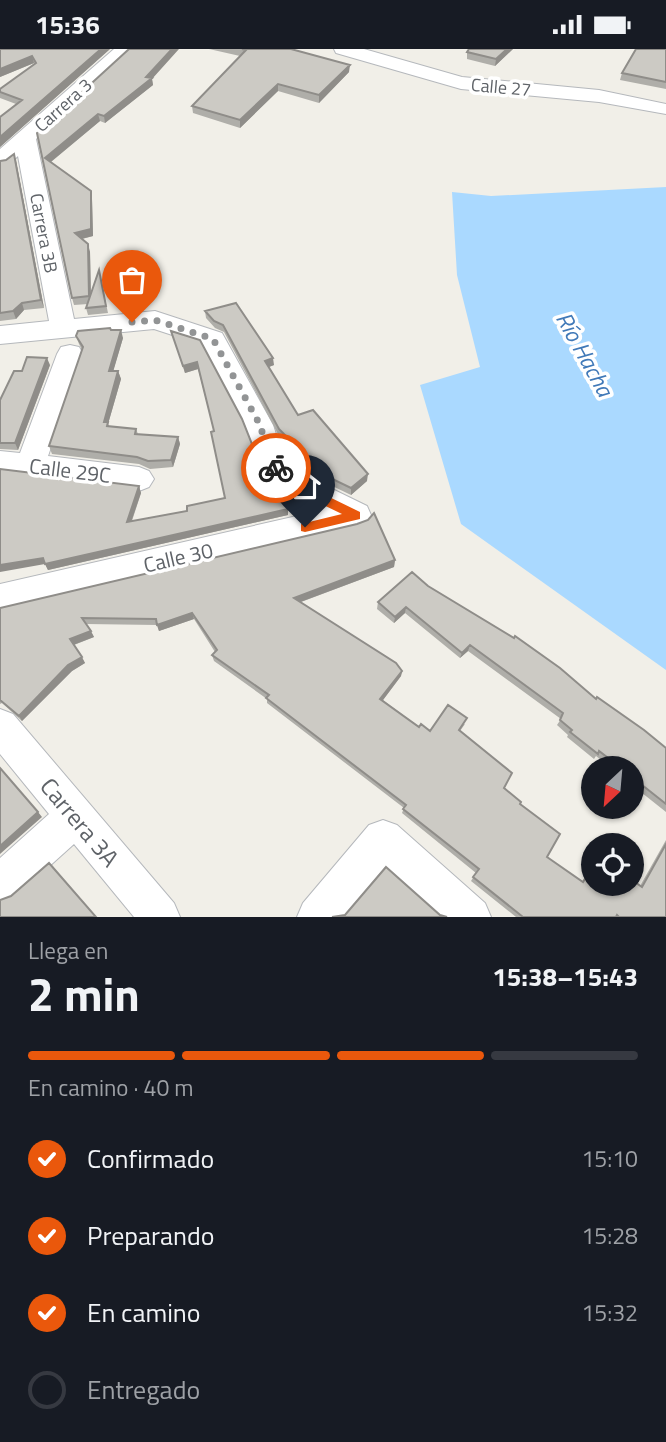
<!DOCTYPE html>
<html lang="es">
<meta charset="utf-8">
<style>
body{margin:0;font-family:"Titillium Web",sans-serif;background:#20242c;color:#f1f3f6;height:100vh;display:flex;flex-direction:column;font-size:26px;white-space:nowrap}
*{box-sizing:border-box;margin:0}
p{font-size:23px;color:#9ea1a6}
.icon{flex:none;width:38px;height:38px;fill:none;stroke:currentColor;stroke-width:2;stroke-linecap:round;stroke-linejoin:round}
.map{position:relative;height:868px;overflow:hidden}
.side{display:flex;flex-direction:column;background:#171b24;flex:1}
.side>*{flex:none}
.needle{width:46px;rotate:206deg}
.buttons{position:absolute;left:581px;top:707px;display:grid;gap:14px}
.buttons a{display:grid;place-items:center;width:63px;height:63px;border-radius:50%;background:#171b24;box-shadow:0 2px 5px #0004;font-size:35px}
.pin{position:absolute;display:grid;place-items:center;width:60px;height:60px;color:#fff;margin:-72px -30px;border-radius:50% 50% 50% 0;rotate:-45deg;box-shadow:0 0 7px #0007}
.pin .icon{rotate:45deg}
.courier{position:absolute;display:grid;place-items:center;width:70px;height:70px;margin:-35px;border:5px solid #ea580c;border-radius:50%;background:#fff;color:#222;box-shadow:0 2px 9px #0007}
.headline em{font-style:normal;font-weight:700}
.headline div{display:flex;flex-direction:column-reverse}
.headline{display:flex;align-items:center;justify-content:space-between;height:119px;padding:0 28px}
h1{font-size:46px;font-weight:700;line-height:52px}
.bar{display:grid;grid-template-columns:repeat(4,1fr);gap:10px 7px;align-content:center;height:84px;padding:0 28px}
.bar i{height:9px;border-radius:5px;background:#363941}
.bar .on{background:#ea580c}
.bar p{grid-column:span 4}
ol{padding:0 28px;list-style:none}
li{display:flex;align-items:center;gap:21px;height:77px}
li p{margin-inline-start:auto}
li .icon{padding:7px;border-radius:50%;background:#ea580c;color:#fff;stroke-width:4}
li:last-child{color:#9ea1a6}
li i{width:38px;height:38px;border:4px solid #363941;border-radius:50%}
.status{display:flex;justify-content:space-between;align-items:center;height:49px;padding:0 35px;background:#171b24;direction:ltr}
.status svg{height:19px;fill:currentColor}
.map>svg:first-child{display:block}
.water{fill:#aad9ff}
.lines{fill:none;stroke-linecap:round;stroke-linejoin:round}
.minor-casing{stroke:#b5b8bc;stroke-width:2}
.minor{fill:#fff;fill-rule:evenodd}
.wall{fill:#afaea9}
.shaded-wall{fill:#8f8d89}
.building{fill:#cccac4;stroke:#8f8d89;stroke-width:2}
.route{fill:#ea580c}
.done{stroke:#929495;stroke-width:7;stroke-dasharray:0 12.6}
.labels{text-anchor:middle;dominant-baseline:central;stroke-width:7;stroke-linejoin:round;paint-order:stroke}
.far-street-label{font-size:18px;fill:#5f6368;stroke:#fff}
.street-label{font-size:21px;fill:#5f6368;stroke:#fff}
.water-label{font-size:23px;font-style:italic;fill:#4079b8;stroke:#fff}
.near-street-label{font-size:24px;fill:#5f6368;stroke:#fff}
</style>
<div class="status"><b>15:36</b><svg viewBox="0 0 49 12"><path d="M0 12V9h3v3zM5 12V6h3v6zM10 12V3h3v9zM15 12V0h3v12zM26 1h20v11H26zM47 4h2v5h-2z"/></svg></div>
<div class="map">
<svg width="666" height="868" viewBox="0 0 666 868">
<rect width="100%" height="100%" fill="#f1efe8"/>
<path class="water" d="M666,138v483l-205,-146 -41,-139 60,-18 -23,-92 -5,-83 39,4z"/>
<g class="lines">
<defs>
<path id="minor" d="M114,0h20l-98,90 38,180 81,-8 67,22 51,92 11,33 40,27 43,21 4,9 -4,9 -11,4 -356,84v-28l319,-73 -17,-8 -40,-30 -17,-48 -42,-80 -49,-16 -154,15v-18l49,-5 -31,-165 -10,9 -8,1v-17z
M334,0h30l98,28 137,13 67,14v10l-67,-12 -138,-13 -125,-36z
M70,296l9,2 4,7 -35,102 91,11 10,4 5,8 -5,8 -10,4 -139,-18v-22l20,2 37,-99 4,-7z
M0,660l13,5 161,189 6,14h-46l-60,-73 -60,54 -14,6v-46l49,-44 -49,-60z
M383,771l14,5 88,78 6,14h-50l-56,-50 -42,50h-46l6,-14 66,-78z"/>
</defs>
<use href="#minor" class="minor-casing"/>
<use href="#minor" class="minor"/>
</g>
<path class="wall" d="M0,0h110l-110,98v-30l16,-13 -16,-6v-9l35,-25 -1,-1 -34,14z
M209,0h82l58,23 -30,31 -41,-12 -38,37 -47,-15 -1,-7 48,-50z
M513,0l-18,17 -28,-7v-7z
M666,0v40l-46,-9 2,-7z
M152,30l1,6 -48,38 -5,-2 -49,41 40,29 1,8 1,37 -11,3 8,13 1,42 8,-24 9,43 -20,2 -2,-7 2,-4 -14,1 -2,-7 -35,-165z
M0,112h16l28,147 -20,2 -8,9 -16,2z
M236,254l38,62 -5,2 29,48 69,66 -16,14 -27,-13 -45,-46 -55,-104 -9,-4 -9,-10 -1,-7z
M111,281l12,8 -10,33h5l3,8 -13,45 1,2 27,3 2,5 40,3 2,7 -7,23 -23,2 -11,-5 -87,-10 -3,-8 33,-96 -3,-6 -3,-8z
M171,282l29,9 73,157 15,18 -240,55 -3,-6 94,-78 2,7 -9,28 55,-10 38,-13 -11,-67 -16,-62 -13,4z
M50,316l-32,85 -18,-1v-49l22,-29z
M395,511l-1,7 -93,35 101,69 -1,5 -18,24 36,27 11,4 35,-7 -5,7 45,57 15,16 27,53 35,25 11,-18v20l47,2 26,-46v77h-150l-45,-36 5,-8 -74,-60 2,-5 -137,-105v-4l-53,-38 -2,-6 3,-3 -21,-33 -35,12 -2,-6 -71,-1 8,13 -20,8 11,18 -13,8 -50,50 -20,-18 -2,1v-96z
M428,537l168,113 70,49v64l-34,-27v-17h-21l-15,-12 -2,3 -27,-22 1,-2 -11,-10 4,-6 -93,-68 -8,7 -55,-45 -11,10 -17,-14 1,-7z"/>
<path class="shaded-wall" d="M101,0h9l-110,98v-10z
M172,0h7l-27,30 1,6 -48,38 -1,-7 42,-39z
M507,0h6l-18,17 1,-7z
M32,7l2,7 -34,14v-8z
M350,16l-1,7 -30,31v-8z
M278,35v7l-38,37v-8z
M98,65l2,7 -53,44 -2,-7z
M14,105l2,7 28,147 -3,-8z
M91,142l1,8 1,37 -16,4 -2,-7z
M88,195l2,8 1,51 -2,-7z
M22,254l2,7 -8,9 -3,-8z
M121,281l2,8 -12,41 -2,-8z
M47,309l3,7 -32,85 -3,-7z
M273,309l1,7 -8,3 -1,-7z
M197,313l1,7 -13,4 -2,-7z
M118,322l3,8 -13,45 2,6 -6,-8z
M178,388l2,7 -7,23 -2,-7z
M368,425l-1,7 -16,14v-7z
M139,437l2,7 -12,35 -2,-6z
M288,460v6l-240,55 -3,-6 -45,8v-7z
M395,511l-1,7 -99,37 -1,-6z
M406,558l-1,6 -11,10 1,-6z
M192,564l2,6 -35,12 -2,-6z
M91,582l3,6 -21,8 -3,-6z
M470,596l-2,6 -8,7 2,-5z
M82,608l3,6 -13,8 -50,50 -3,-5 49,-51z
M402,622l-1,5 -21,28v-5z
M38,763l4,5 -42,37v-8z"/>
<path class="building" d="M0,0h101l-101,88v-20l22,-17 -22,-8v-3l36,-26 -4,-7 -32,13z
M129,0h43l-26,28 6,1 -48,38 -6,-2 -53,44 46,33v38l-16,4 13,11 1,52 -17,2 -35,-165z
M242,0h49l59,16 -31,30 -41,-11 -38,36 -48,-14 54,-56z
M469,0h38l-11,10 -29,-7z
M636,0h30v33l-44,-9z
M14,105l27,146 -19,3 -9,8 -13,2v-152l6,-1z
M99,221l7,36 -20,2z
M236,254l37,55 -8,3 33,54 15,-5 55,64 -17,14 -27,-13 -45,-46 -56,-104 -9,-4 -9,-10z
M110,279l1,2h10l-12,41h9l-14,51h4l-1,4 29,3 -1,5 43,3 -7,23 -23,1 -11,-4 -88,-11 34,-99 -7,-11 2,-5z
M171,282l29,9 42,79 31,78 10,-2 5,14 -243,55 -2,-6 -43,7v-96l139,17 -12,36 60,-11v-5l38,-8 -14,-66 3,-1 -17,-69 -14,4z
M27,308l20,1 -32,85h-15v-43l14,-29h8z
M374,464l21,47 -101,38 102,65 6,8 -22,28 39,28 2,-3 9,7 18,-26 19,13 -8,12 53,43 -8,15 17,14 -1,2 40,30 -13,23 36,25 10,-16v18h39v-4l10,7 24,-43v73h-47l-2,-2 -1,2h-93l-50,-40 6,-8 -76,-60 3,-4 -140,-107 3,-3 -57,-40 5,-5 -25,-37 -35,12 -1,-6 -74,-1 9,13 -21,8 12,18 -14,8 -49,51 -19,-16v-92l357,-84 11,-4z
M412,523l16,14 86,52 1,-2 45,32 36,31 1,-2 47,33 22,18v56l-34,-27v-9h-11l-22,-17 -1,3 -28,-22 2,-2 -12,-10 3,-7 -93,-68 -8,8 -56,-46 -11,10 -17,-15z
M0,719l38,44 -38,34z
M49,814l47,54h-96v-17l11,-4z
M386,818l54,48 7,2h-115l13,-2z"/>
<path class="route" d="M276,414l41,28 43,21v7l-55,13 -4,-1v-7l41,-10 -33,-16 -37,-27v-6z"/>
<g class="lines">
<path class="done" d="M132,273l23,-2 58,19 47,86 12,40 4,3"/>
</g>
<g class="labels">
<g class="far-street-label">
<text transform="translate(501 38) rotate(5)">Calle 27</text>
<text transform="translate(63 56) rotate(-42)">Carrera 3</text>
<text transform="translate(44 184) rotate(79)">Carrera 3B</text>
</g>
<g class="street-label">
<text transform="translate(70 421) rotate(7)">Calle 29C</text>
<text transform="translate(178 508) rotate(-13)">Calle 30</text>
</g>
<g class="water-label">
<text transform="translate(585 305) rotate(61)">Río Hacha</text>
</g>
<g class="near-street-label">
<text transform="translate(80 773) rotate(50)">Carrera 3A</text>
</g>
</g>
</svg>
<div class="buttons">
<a><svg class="needle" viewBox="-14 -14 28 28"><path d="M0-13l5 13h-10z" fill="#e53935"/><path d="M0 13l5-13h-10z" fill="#9ea1a6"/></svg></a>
<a><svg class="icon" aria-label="locate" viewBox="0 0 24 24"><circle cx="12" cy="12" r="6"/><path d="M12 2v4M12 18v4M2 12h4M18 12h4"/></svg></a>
</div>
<div class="pin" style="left:132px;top:273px;background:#ea580c"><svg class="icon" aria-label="bag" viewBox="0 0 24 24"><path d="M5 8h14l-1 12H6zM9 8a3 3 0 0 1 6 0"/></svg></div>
<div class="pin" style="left:305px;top:478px;background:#1f2937"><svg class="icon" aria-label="home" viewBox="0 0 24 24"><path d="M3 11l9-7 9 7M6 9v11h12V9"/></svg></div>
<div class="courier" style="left:276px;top:419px"><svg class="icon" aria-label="bike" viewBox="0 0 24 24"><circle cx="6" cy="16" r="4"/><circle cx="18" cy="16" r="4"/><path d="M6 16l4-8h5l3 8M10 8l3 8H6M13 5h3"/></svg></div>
</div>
<section class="side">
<div class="headline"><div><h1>2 min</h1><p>Llega en</p></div><em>15:38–15:43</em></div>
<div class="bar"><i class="on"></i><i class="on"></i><i class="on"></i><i></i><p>En camino · 40 m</p></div>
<ol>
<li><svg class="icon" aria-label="check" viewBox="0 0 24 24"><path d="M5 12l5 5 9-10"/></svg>Confirmado<p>15:10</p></li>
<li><svg class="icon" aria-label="check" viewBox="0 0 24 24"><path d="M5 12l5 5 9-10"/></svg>Preparando<p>15:28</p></li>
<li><svg class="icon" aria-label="check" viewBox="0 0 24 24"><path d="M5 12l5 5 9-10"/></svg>En camino<p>15:32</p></li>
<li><i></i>Entregado</li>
</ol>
</section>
